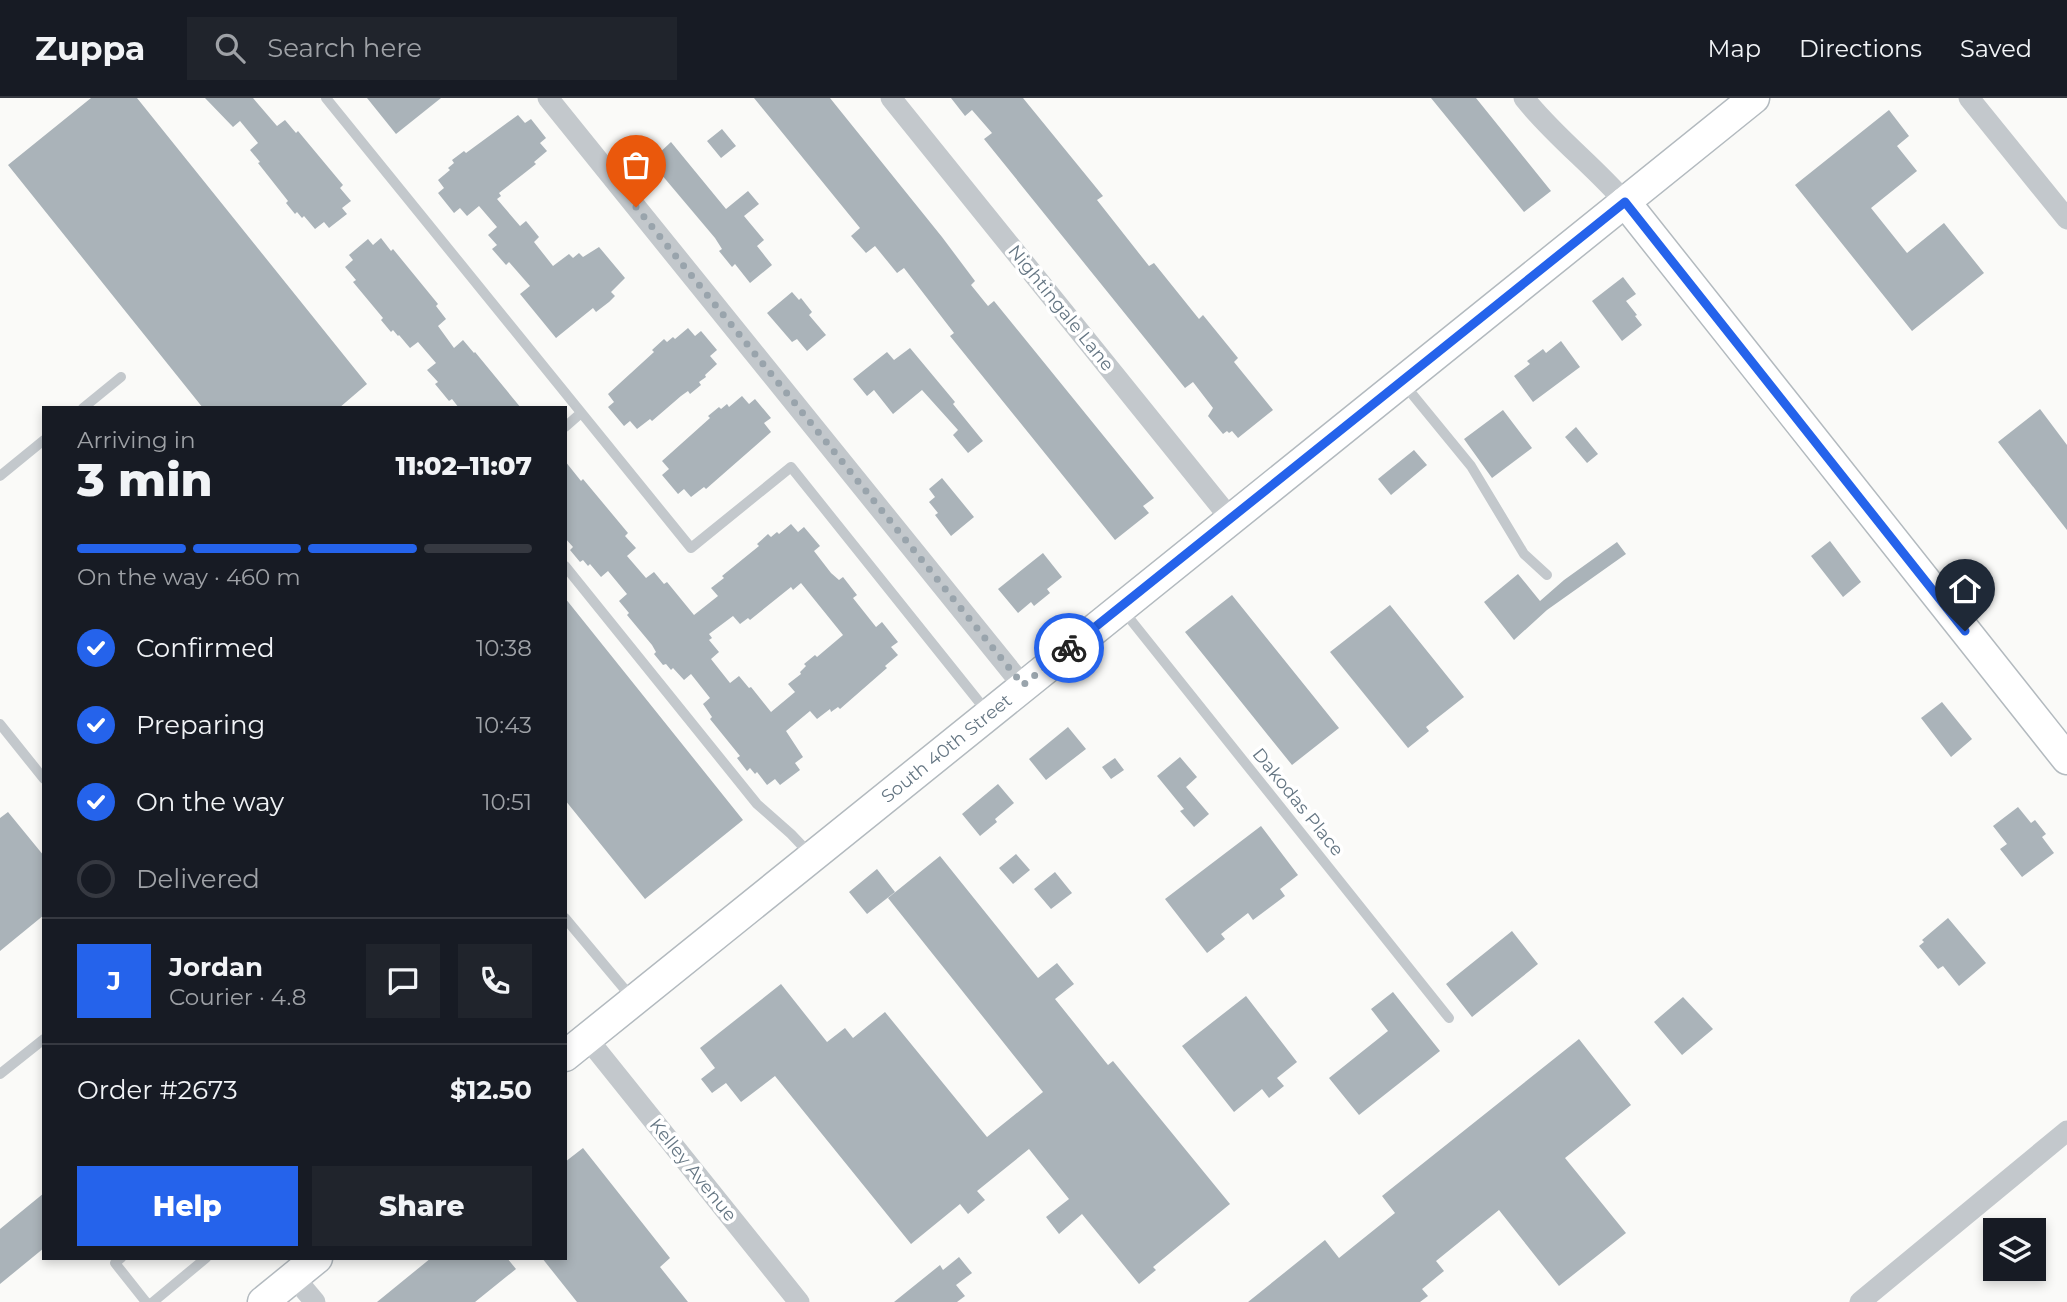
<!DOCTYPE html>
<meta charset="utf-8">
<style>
body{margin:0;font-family:Montserrat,sans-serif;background:#20242c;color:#f1f3f6;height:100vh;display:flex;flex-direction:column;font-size:26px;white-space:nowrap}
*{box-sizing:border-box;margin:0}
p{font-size:23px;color:#9ea1a6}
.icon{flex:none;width:38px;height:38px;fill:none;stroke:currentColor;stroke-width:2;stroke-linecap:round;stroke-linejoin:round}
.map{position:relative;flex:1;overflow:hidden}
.sheet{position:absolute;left:42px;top:308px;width:525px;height:854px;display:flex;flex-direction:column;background:#171b24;border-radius:0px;box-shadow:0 4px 10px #0003}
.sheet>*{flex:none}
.tools{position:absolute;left:1983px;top:1120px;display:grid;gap:14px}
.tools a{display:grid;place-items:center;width:63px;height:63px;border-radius:0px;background:#171b24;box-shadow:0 4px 10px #0003;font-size:35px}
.pin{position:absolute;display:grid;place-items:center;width:60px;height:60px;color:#fff;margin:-72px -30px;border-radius:50% 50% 50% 0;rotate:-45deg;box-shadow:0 0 7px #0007}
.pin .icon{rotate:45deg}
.courier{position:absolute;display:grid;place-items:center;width:70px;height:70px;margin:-35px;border:5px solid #2563eb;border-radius:50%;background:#fff;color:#222;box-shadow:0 2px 9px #0007}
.headline em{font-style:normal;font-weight:800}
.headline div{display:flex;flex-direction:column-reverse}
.headline{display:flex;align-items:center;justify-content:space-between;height:119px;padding:0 35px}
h1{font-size:46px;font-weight:800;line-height:52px}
.bar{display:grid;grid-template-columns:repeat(4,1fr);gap:10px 7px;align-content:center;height:84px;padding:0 35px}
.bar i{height:9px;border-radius:5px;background:#363941}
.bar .on{background:#2563eb}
.bar p{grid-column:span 4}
.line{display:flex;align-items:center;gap:18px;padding:0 35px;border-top:2px solid #363941}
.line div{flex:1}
.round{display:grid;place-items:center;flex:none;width:74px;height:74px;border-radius:0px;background:#20242c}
ol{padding:0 35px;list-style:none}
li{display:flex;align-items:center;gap:21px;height:77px}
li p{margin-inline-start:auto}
li .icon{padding:7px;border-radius:50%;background:#2563eb;color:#fff;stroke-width:4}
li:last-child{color:#9ea1a6}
li i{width:38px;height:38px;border:4px solid #363941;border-radius:50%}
.cta{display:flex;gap:14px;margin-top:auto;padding:14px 35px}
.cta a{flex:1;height:80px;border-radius:0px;background:#2563eb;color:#fff;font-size:28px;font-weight:800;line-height:80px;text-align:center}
.cta a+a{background:#20242c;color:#f1f3f6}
header{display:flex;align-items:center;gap:42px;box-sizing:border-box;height:98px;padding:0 35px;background:#171b24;border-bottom:2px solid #363941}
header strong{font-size:33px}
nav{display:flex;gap:38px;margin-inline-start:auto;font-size:24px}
.search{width:490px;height:63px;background:#20242c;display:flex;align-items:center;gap:18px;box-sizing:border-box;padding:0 24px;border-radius:0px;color:#9ea1a6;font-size:26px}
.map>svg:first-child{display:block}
.building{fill:#aab3b9;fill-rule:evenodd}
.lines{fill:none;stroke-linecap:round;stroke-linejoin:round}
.secondary-casing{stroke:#b3babf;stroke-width:33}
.lane{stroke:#c3c8cc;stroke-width:10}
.street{stroke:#c3c8cc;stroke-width:21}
.secondary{stroke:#fff;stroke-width:30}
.done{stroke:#99a4ac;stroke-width:7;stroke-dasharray:0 12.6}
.route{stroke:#2563eb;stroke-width:9}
.labels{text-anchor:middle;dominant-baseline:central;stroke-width:7;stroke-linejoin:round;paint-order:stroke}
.street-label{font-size:18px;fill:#657683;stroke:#fff}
</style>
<header>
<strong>Zuppa</strong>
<div class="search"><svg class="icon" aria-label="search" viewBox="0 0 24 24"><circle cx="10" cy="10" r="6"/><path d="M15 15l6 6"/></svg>Search here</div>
<nav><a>Map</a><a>Directions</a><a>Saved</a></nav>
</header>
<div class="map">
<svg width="2067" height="1204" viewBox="0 0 2067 1204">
<rect width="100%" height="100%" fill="#fafaf8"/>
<path class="building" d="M91,0h46l230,286 -28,24h-136l-195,-243z
M205,0h48l24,28 8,-6 11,13 2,-2 45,54 -3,3 11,13 -9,7 5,6 -18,14 -5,-6 -9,7 -11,-13 -2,2 -5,-6 -2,2 -9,-11 2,-2 -30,-38 2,-1 -10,-12 8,-7 -18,-22 -7,6z
M367,0h74l-45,36z
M754,0h76l112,139 33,44 -4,4 17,21 6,-5 160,197 -11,8 6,7 -34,27 -165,-204 4,-3 -50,-65 -7,5 -22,-27 -9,7 -15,-17 9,-8z
M951,0h72l80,98 -6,4 52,66 5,-3 45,56 4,-4 35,43 -4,4 39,48 -35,28 -6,-7 -3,2 -2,-2 -4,3 -15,-18 5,-8 -20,-26 -8,6 -201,-249 8,-6 -20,-23 -7,6z
M1431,0h45l75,93 -27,21z
M1889,12l20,26 -12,10 20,25 -46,37 36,45 37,-30 40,50 -72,58 -117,-146z
M518,17l7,8 6,-4 15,19 -6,5 7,8 -13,11 2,2 -37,29 2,3 -4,3 23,27 6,-5 13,16 -5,5 19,24 16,-12 4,4 6,-5 4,4 16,-10 26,31 -14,14 4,4 -6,6 -13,10 -3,-4 -37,30 -36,-44 10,-8 -21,-24 -3,3 -14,-16 5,-4 -9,-10 9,-8 -18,-21 -12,10 -7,-8 -6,5 -16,-20 6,-5 -6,-8 12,-10 -2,-2 6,-5 -2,-3 12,-9 2,2z
M722,31l14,17 -15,12 -14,-17z
M671,44l55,67 22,-18 11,13 -15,12 20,24 -7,6 15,19 -22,18 -15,-19 -3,3 -13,-16 3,-2 -7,-11 -54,-64 -10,8 -10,-12z
M381,140l10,13 2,-2 45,55 -2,2 10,13 -8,7 16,22 9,-8 11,13 1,-1 46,56h-62l-7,-9 -3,2 -14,-17 3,-2 -11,-12 9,-7 -18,-21 -8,6 -11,-13 -1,1 -5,-6 -2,2 -10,-12 2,-2 -30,-36 3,-2 -11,-13 8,-7 -4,-5 19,-16 5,6z
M1623,179l13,17 -10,7 11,14 -2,1 7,9 -20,16 -30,-40z
M792,194l7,8 2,-2 11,14 -3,3 17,20 -19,16 -10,-12 -5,3 -25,-29z
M688,230l7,8 6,-5 16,19 -7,6 7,8 -12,11 1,2 -7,5 2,3 -11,9 -2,-3 -7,5 -29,25 -2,-2 -13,10 -7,-8 -6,5 -16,-19 6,-5 -6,-8 46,-42 -2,-2 12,-11 3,3 6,-5 2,2z
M1561,243l19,26 -47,35 -19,-26 16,-12 -3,-3 16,-12 3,4z
M910,250l45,54 -2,2 30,37 -15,12 -15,-18 5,-5 -36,-40 -29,24 -19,-24 -7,6 -14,-17 34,-27 7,8z
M742,298l7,8 6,-5 16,19 -7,5 7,9 -65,57 -2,-2 -13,10 -7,-8 -6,5 -16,-19 7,-6 -7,-8 48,-43 -2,-2 11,-9 2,2 6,-5 2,3z
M2040,311l27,36v85l-69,-88z
M1503,312l29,38 -40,30 -28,-39z
M1576,329l22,27 -11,9 -22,-26z
M1414,352l13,15 -36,30 -13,-16z
M565,363l16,20 2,-2 45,54 -3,3 11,12 -9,8 19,22 8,-6 10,12 3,-2 27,33 24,-19 -7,-8 13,-10 -2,-2 37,-30 -2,-2 11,-10 3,3 6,-5 2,2 12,-10 7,8 6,-5 16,19 -6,5 17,22 8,7 4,-3 14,18 -4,3 23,29 6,-5 16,20 -7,5 7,8 -13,11 2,2 -47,41 -2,-2 -7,5 -1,-3 -13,10 -7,-8 -24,20 17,26 -8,6 5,7 -20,15 -5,-6 -8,6 -10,-13 -2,2 -5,-6 -3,3 -10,-13 3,-2 -30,-37 2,-2 -9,-13 7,-6 -19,-24 -7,6 -11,-12 -2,2 -5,-6 -3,1 -9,-11 2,-2 -4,-7 -25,-30 2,-2 -10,-12 8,-7 -19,-23 -7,6 -11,-13 -2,2 -5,-6 -3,2 -10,-12 3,-3 -8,-9zM801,485l42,52 -26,22 -2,-2 -11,9 2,2 -6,6 1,2 -13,10 7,8 -24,20 -20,-25 -2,1 -10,-12 -9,7 -19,-24 8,-7 -10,-12 3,-2 -3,-4 24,-18 7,8 8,-6 2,2 41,-33 2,3z
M942,380l32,39 -23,19 -16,-21 3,-2 -9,-11 6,-5 -6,-8z
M1830,443l31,41 -18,15 -32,-41z
M1617,444l9,12 -79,56 -33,30 -30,-38 34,-28 22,27 24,-21z
M1043,455l19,24 -15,12 3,4 -16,13 -3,-4 -13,11 -20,-24z
M1232,497l107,133 -47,37 -107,-133z
M565,500l178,222 -98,79 -80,-99z
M1390,507l74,92 -38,30 3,4 -21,17 -78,-96z
M1942,604l30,37 -21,18 -30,-39z
M1068,629l18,22 -40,31 -17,-21z
M1180,659l17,20 -11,10 23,27 -15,13 -14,-16 4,-2 -27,-33z
M1115,660l9,12 -13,9 -9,-12z
M998,686l16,19 -19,16 2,3 -17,14 -18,-22z
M2018,709l13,16 4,-3 11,14 -4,3 12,16 -32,24 -22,-28 7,-5 -14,-18z
M8,714l36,44v59l-44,36v-133z
M1261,728l37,49 -18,14 5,7 -32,24 -5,-7 -27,21 4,5 -18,14 -42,-54z
M1016,756l14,16 -17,14 -14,-16z
M940,758l98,122 19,-15 17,21 -19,15 53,66 5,-4 117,143 -77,63 3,3 -17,14 -57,-70 -23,20 -13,-17 23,-18 -40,-50 -52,42 8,9 -17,14 -8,-10 -49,40 -136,-168 -34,26 -15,-19 -14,10 -11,-14 14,-11 -15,-20 81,-64 46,58 18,-14 8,10 32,-26 102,125 56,-45 -155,-194z
M877,771l18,23 -28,22 -18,-22z
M1055,774l17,21 -21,16 -17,-20z
M1948,820l38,45 -27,23 -16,-20 -5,3 -19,-23 5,-4 -2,-2z
M1512,833l26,33 -66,53 -26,-33z
M1393,894l47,59 -81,64 -30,-37 59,-47 -17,-22z
M1246,898l51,66 -20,16 7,8 -15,12 -7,-9 -28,23 -52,-66z
M1683,899l30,32 -31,26 -28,-33z
M1579,941l52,66 -66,53 61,75 -67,53 -60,-76 -63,51 8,10 -22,18 6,7 -8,6h-172l77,-62 14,18 56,-45 -13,-17z
M583,1050l87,110 -10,9 28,35h-111l-35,-44h23v-96z
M44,1095v55l-44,36v-55z
M959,1159l13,16 -16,12 9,11 -8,6h-63l46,-37 3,5z
M431,1160h76l9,11 -41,33h-98z"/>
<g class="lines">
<defs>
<g id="secondary">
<path d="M1625,104l442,557"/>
<path id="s1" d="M565,958l1189,-958"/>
<path d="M263,1204l54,-44"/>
</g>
</defs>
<use href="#secondary" class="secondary-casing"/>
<path class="lane" d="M326,0l365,450 100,-81 197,246
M1403,285l68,83 53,88 23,21
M83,310l38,-31
M565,329l16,-14
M0,378l44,-36
M565,468l192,238 34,30 19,20
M1122,511l327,409
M0,626l44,55
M565,820l67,80
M0,976l44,-35
M121,1160l-6,5 31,39
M153,1204l53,-44"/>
<path class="street" d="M548,0l475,588
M891,0l339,420
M1524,0c30,38 69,67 101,104
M1969,0l98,121
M587,940l212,264
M294,1179l21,25
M1860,1204l207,-171"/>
<use href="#secondary" class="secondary"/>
</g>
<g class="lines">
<path class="done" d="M636,109l387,478 46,-37"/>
<path class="route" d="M1069,550l556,-446 340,429"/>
</g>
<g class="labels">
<g class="street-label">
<text transform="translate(1061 210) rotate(51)">Nightingale Lane</text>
<text stroke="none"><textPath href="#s1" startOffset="490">South 40th Street</textPath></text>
<text transform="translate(1298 704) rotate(51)">Dakodas Place</text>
<text transform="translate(693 1072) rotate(51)">Kelley Avenue</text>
</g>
</g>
</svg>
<div class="tools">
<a><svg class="icon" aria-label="layers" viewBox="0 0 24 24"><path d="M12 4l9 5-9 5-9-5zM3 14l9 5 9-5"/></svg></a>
</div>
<div class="pin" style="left:636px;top:109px;background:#ea580c"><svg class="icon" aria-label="bag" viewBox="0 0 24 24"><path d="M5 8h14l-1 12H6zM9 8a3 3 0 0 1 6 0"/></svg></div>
<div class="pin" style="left:1965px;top:533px;background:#1f2937"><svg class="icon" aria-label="home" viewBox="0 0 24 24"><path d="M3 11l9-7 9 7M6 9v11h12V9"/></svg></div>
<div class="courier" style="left:1069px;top:550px"><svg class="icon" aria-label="bike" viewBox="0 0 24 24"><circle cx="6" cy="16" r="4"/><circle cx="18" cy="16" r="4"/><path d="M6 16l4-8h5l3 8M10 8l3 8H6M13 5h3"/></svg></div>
<section class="sheet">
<div class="headline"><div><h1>3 min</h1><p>Arriving in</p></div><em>11:02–11:07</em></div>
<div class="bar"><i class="on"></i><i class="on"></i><i class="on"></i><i></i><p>On the way · 460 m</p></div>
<ol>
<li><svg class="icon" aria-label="check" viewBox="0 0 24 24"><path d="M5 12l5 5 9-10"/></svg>Confirmed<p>10:38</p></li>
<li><svg class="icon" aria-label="check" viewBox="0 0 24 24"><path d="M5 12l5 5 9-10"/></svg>Preparing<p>10:43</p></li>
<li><svg class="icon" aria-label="check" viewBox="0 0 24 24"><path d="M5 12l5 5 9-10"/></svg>On the way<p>10:51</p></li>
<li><i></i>Delivered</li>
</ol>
<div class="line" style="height:126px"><b class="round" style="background:#2563eb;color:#fff">J</b><div><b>Jordan</b><p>Courier · 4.8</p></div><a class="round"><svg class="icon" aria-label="chat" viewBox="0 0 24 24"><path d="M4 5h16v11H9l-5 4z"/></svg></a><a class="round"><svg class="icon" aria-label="phone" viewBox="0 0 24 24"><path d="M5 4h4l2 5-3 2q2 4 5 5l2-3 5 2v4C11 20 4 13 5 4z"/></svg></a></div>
<div class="line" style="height:91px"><div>Order #2673</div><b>$12.50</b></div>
<div class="cta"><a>Help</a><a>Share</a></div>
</section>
</div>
